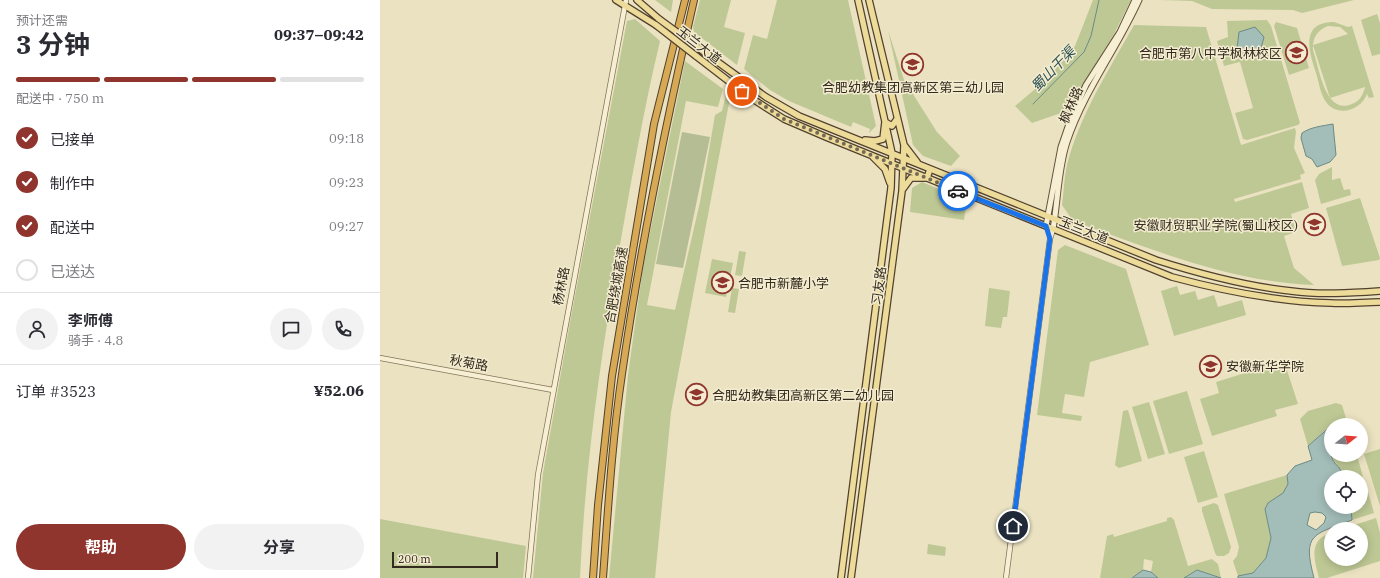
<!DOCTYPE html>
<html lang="zh">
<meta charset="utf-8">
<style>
body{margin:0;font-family:"IBM Plex Serif","Noto Sans SC",serif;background:#f2f2f3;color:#2b2b33;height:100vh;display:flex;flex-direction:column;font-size:15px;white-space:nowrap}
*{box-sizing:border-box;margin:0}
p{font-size:13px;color:#7c7c81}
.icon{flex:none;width:22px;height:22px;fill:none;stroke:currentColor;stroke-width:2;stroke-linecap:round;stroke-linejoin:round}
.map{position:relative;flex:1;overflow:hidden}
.sheet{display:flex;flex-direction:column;background:#fff;width:380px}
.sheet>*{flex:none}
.needle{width:26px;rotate:73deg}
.buttons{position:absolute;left:944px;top:418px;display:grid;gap:8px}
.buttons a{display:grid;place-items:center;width:44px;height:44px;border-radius:50%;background:#fff;box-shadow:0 2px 10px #0003;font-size:20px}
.scale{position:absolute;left:12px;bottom:10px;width:106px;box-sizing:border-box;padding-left:4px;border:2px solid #342a1d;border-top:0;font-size:11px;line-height:14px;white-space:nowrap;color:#342a1d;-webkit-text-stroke:3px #f3ecd0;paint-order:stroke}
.pin{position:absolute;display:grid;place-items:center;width:34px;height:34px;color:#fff;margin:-17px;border:2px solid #fff;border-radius:50%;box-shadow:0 1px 4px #0007}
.courier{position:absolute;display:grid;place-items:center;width:40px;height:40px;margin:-20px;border:3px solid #1a73e8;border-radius:50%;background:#fff;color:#222;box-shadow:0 1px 5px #0007}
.summary em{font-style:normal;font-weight:700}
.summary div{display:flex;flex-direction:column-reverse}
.summary{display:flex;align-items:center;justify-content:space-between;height:68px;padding:0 16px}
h1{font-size:26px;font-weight:700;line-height:30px}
.bar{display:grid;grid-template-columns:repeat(4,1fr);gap:6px 4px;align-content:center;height:48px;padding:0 16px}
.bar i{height:5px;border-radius:3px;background:#e1e1e2}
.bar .on{background:#8f352d}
.bar p{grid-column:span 4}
.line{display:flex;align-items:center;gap:10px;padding:0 16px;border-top:1px solid #e1e1e2}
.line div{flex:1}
.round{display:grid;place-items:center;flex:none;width:42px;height:42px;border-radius:21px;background:#f2f2f3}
ol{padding:0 16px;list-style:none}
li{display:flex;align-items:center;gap:12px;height:44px}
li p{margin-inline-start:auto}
li .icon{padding:4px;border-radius:50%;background:#8f352d;color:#fff;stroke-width:4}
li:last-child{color:#7c7c81}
li i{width:22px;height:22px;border:2px solid #e1e1e2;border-radius:50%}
.action{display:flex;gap:8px;margin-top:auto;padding:8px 16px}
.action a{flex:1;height:46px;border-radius:24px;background:#8f352d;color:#fff;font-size:16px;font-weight:700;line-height:46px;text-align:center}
.action a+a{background:#f2f2f3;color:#2b2b33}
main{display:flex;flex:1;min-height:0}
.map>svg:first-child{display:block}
.green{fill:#bec895;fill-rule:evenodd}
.cemetery{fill:#b4bd94}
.water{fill:#a3bdb8;stroke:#6b8b86;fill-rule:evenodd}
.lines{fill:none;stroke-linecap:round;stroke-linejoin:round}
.stream{stroke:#6b8b86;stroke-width:1}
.tertiary-casing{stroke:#837359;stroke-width:6}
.secondary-casing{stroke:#65543d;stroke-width:7}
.primary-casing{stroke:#51412e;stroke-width:8}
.motorway-casing{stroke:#51412e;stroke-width:8}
.tertiary{stroke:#f6efd3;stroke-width:4.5}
.secondary{stroke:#f6efd3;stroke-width:5}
.primary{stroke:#eddb9a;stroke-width:5.5}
.motorway{stroke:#d7a955;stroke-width:6}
.primary-bridge-casing{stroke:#51412e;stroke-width:8;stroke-linecap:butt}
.primary-bridge{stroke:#eddb9a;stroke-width:5.5}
.done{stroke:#746a56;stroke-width:4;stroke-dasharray:0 7.2}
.route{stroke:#1a73e8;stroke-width:5}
.labels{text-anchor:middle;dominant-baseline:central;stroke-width:3;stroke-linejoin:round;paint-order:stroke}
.street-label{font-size:13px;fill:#342a1d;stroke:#f3ecd0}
.poi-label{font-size:13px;fill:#342a1d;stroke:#f3ecd0;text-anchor:start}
.water-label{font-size:14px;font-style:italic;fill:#2d5253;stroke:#f3ecd0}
</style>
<main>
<section class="sheet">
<div class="summary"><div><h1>3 分钟</h1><p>预计还需</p></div><em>09:37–09:42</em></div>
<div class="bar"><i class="on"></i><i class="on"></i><i class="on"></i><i></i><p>配送中 · 750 m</p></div>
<ol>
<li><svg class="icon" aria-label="check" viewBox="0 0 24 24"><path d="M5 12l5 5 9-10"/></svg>已接单<p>09:18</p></li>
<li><svg class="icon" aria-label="check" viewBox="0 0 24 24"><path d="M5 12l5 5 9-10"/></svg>制作中<p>09:23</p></li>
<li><svg class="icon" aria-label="check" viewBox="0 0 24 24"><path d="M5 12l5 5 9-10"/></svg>配送中<p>09:27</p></li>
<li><i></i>已送达</li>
</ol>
<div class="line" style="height:72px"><a class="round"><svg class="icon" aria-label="person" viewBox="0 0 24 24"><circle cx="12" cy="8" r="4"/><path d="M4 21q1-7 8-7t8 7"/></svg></a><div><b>李师傅</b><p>骑手 · 4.8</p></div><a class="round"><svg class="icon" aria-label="chat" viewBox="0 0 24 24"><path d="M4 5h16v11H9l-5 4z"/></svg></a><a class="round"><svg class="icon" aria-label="phone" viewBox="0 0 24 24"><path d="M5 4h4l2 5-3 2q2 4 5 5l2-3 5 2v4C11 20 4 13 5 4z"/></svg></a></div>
<div class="line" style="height:52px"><div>订单 #3523</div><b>¥52.06</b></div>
<div class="action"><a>帮助</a><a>分享</a></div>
</section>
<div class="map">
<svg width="1000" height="578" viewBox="0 0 1000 578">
<rect width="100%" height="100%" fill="#ebe2c1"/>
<path class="green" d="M275,0h18l-2,12z
M320,0h31l-7,27 21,6 -8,32 -43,-33 -1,-5z
M397,0h71l28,126 -7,7 1,-4 -17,-7 -2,5 -62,-26 -19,-11 -26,-21 9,-34 14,4z
M713,0h38l-18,36 -29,47 -16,32 -10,-1 -26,9 -17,-17 32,-27 28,-33z
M780,0h194l-52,13 -9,-3 -81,-1 -20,-8z
M997,14l3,9v31l-8,2 -11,-36z
M255,19l25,22c-16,67 -28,136 -40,204 -19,110 -35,221 -40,333h-47l10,-105 28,-156 56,-296z
M887,20l4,6 29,97 -2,2 -51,15 -4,-1 -8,-26 18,-5 -13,-46 -16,4 -7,-25 11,-4 -1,-16z
M896,22l21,6 12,40 -20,7 -15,-49z
M954,22l14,5 4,-1 22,71 -5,1 -2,-4c-6,16 -29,24 -41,8 -5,-7 -7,-18 -9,-26 -7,-21 -19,-54 17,-54zM948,26l12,1 8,7 -35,11 17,53 35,-11c-2,8 -5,14 -13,17 -27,12 -33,-37 -39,-54 -1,-11 4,-20 15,-24z
M754,25l72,2 35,118 54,-17 1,4 -2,16 11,25 -5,2 1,4 -67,20 1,3 67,-20 7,26 -18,6 5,18 -12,4 10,32 20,17c-84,-3 -163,-36 -241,-64l-11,-16c2,-13 2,-27 5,-40 13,-51 42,-95 67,-140z
M508,30l16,50 33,52 23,24 -9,10 -28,-10 -10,-11z
M305,61l38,28 -5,18 -32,-6 -39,204 28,5 25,-108 15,-87 7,-4 5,-20 3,7 -59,314 -16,166h-46l19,-203 15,-108z
M952,167v13l8,-2 4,12 6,-1 1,6 -30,9 -6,-24 4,-6z
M542,182l45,19 -3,19 -54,-8 2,-24z
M980,198l20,60 -1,2 -37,6 -16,-58z
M685,245l61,24 23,76 -59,17 -6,35 -19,-3 -3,19 20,3 -1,5 -44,-6 21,-165z
M359,251l7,1 -4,24 -7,-1z
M332,259l21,4 -7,34 -21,-4z
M797,286l3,9 15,-4 3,9 16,-5 4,12 24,-7 4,15 -72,21 -13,-45z
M352,288l7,1 -4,24 -7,-1z
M609,288l21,3 -3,26h-4l-2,11 -16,-2z
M904,361l14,43 -23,6 2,6 -65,20 -12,-37 19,-6 -3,-11z
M807,391l16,53 -34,10 -16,-53z
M769,402l16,52 -17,5 -16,-52z
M956,403l6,2 6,20h-11l4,-6 -10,6 -23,21 -8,-27 8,-8z
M748,410l14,51 -23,7 -4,-3 8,-54z
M951,435v20h26l6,22 -21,-2c-3,-15 -19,-18 -11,-40z
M1000,449v57l-16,-52z
M824,451l14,46 -20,6 -14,-46z
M907,475l2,9 -6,9 -15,10 -3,6 6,29 -5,20 -13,15 -15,3 -5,-15 4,-5 2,-9 -15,-53z
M988,492l6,21 -22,7 -1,-13h10l2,-14z
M834,503l4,2 13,42 -2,6 -5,3h-7l-2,-3 -13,-42v-4z
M791,517l3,3 14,46 24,-7 6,5 3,14 -24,-8 -13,8h-26l-7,-6 2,-11 -9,-2 -1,11 -11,8h-32l7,-42 6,-2 1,3 53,-16v-3z
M996,518l4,15v28l-53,17h-8c-5,-19 -11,-38 12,-45v26h30v-30h-19z
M0,519l146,27 -3,32h-143z
M548,544l18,3 -1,9 -18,-2z"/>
<path class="cemetery" d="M302,132l28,5 -27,131 -27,-4z"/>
<path class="water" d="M875,27l9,10 -4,15 -15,1 -8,-4 2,-17z
M953,124l3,31 -6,7 -13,5 -5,-8 -6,-3 -5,-18 1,-5c9,-6 20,-7 31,-9z
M951,426c0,11 -4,21 1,32 4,9 8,7 11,19h-12v30h20l1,13c-39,15 -50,13 -38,58h-76v-2l15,-3 13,-15 5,-20 -6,-29 3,-6 15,-10 5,-9 -1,-9 8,-9 17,-6 -4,-14zM935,512l7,1 4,4 -2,6 -8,7 -9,-5 3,-12z
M763,570l8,2 7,6h-26z
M817,570l24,8h-37z"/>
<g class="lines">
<path class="stream" d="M653,104l51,-52 7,-16 8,-36"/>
<defs>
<path id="tertiary" d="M0,358l173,32
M148,578l10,-103 88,-475
M626,578l44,-339 3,-10"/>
<path id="secondary" d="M666,226l15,-79 9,-26 16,-36 34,-53 15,-32
M673,229c5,-28 5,-60 14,-87 17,-51 50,-93 72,-142"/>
<path id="primary" d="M236,0l40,25
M257,0l22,19
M320,49l66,48 33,19 357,144c44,14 89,26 135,31 29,4 60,2 89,0
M316,56l52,40 36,23 42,18 346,140c52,14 105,25 159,26 16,1 33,-1 49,-1
M485,140l10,1 8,-2 2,-17 7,4 5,-7
M524,145l13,17
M493,157l12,12 5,14
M523,189l8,-11h16l3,-9
M461,578l50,-390 1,-35 -34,-153
M471,578l51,-387 2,-46 -35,-145"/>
<path id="motorway" d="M213,578l5,-73 14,-129 42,-252 31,-124
M223,578c5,-68 9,-137 19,-204 18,-126 44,-251 72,-374"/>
</defs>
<use href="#tertiary" class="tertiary-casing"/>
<use href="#secondary" class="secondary-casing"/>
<use href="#primary" class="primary-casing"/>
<use href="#motorway" class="motorway-casing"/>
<use href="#tertiary" class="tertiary"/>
<use href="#secondary" class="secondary"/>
<use href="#primary" class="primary"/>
<use href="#motorway" class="motorway"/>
<defs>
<path id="primary-bridge" d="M279,19l41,30
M276,25l40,31"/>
</defs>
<use href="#primary-bridge" class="primary-bridge-casing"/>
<use href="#primary-bridge" class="primary-bridge"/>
</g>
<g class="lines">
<path class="done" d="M362,91l42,28 174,72"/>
<path class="route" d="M578,191l88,35 4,13 -37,287"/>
</g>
<defs>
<symbol id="school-ring" viewBox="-11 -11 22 22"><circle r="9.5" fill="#f3ecd0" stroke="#8f352d" stroke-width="1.5"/><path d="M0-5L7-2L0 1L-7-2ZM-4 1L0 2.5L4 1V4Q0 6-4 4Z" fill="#8f352d"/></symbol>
<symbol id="university-ring" viewBox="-11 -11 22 22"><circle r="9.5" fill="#f3ecd0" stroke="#8f352d" stroke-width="1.5"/><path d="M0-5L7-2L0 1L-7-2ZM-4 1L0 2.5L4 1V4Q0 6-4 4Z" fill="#8f352d"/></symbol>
</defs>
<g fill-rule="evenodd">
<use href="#school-ring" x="904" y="40" width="25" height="25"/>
<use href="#school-ring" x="520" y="52" width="25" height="25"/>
<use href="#university-ring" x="922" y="212" width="25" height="25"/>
<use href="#school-ring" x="330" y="270" width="25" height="25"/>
<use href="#university-ring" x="818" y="354" width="25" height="25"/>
<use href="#school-ring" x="304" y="382" width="25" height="25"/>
</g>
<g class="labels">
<g class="street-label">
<text transform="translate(319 45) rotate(38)">玉兰大道</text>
<text transform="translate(691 105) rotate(-66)">枫林路</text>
<text transform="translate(704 230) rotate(22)">玉兰大道</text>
<text transform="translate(236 285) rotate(-80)">合肥绕城高速</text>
<text transform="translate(181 286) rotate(-79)">杨林路</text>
<text transform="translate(499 286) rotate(-83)">习友路</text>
<text transform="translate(89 363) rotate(10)">秋菊路</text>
</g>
<g class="poi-label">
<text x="902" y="53" text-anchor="end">合肥市第八中学枫林校区</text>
<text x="533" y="87" text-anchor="middle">合肥幼教集团高新区第三幼儿园</text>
<text x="918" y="225" text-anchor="end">安徽财贸职业学院(蜀山校区)</text>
<text x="358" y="283">合肥市新麓小学</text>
<text x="846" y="366">安徽新华学院</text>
<text x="332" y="395">合肥幼教集团高新区第二幼儿园</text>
</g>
<g class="water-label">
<text transform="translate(673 69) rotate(-46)">蜀山干渠</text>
</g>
</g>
</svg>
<div class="buttons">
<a><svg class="needle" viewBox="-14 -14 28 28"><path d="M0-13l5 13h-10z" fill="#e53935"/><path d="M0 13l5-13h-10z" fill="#7c7c81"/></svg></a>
<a><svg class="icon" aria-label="locate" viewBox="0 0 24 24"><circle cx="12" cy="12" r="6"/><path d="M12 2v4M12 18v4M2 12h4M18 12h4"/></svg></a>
<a><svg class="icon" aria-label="layers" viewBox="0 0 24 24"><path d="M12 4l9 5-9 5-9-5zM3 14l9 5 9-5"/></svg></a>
</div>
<div class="scale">200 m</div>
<div class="pin" style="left:362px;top:91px;background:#ea580c"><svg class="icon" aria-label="bag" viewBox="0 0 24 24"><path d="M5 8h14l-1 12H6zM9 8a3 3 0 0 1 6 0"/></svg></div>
<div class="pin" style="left:633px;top:526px;background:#1f2937"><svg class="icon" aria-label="home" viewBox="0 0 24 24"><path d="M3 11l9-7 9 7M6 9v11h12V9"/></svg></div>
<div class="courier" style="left:578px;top:191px"><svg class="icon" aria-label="car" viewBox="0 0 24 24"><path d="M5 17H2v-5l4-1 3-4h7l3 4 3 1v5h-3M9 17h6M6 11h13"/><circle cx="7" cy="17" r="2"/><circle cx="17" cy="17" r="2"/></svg></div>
</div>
</main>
